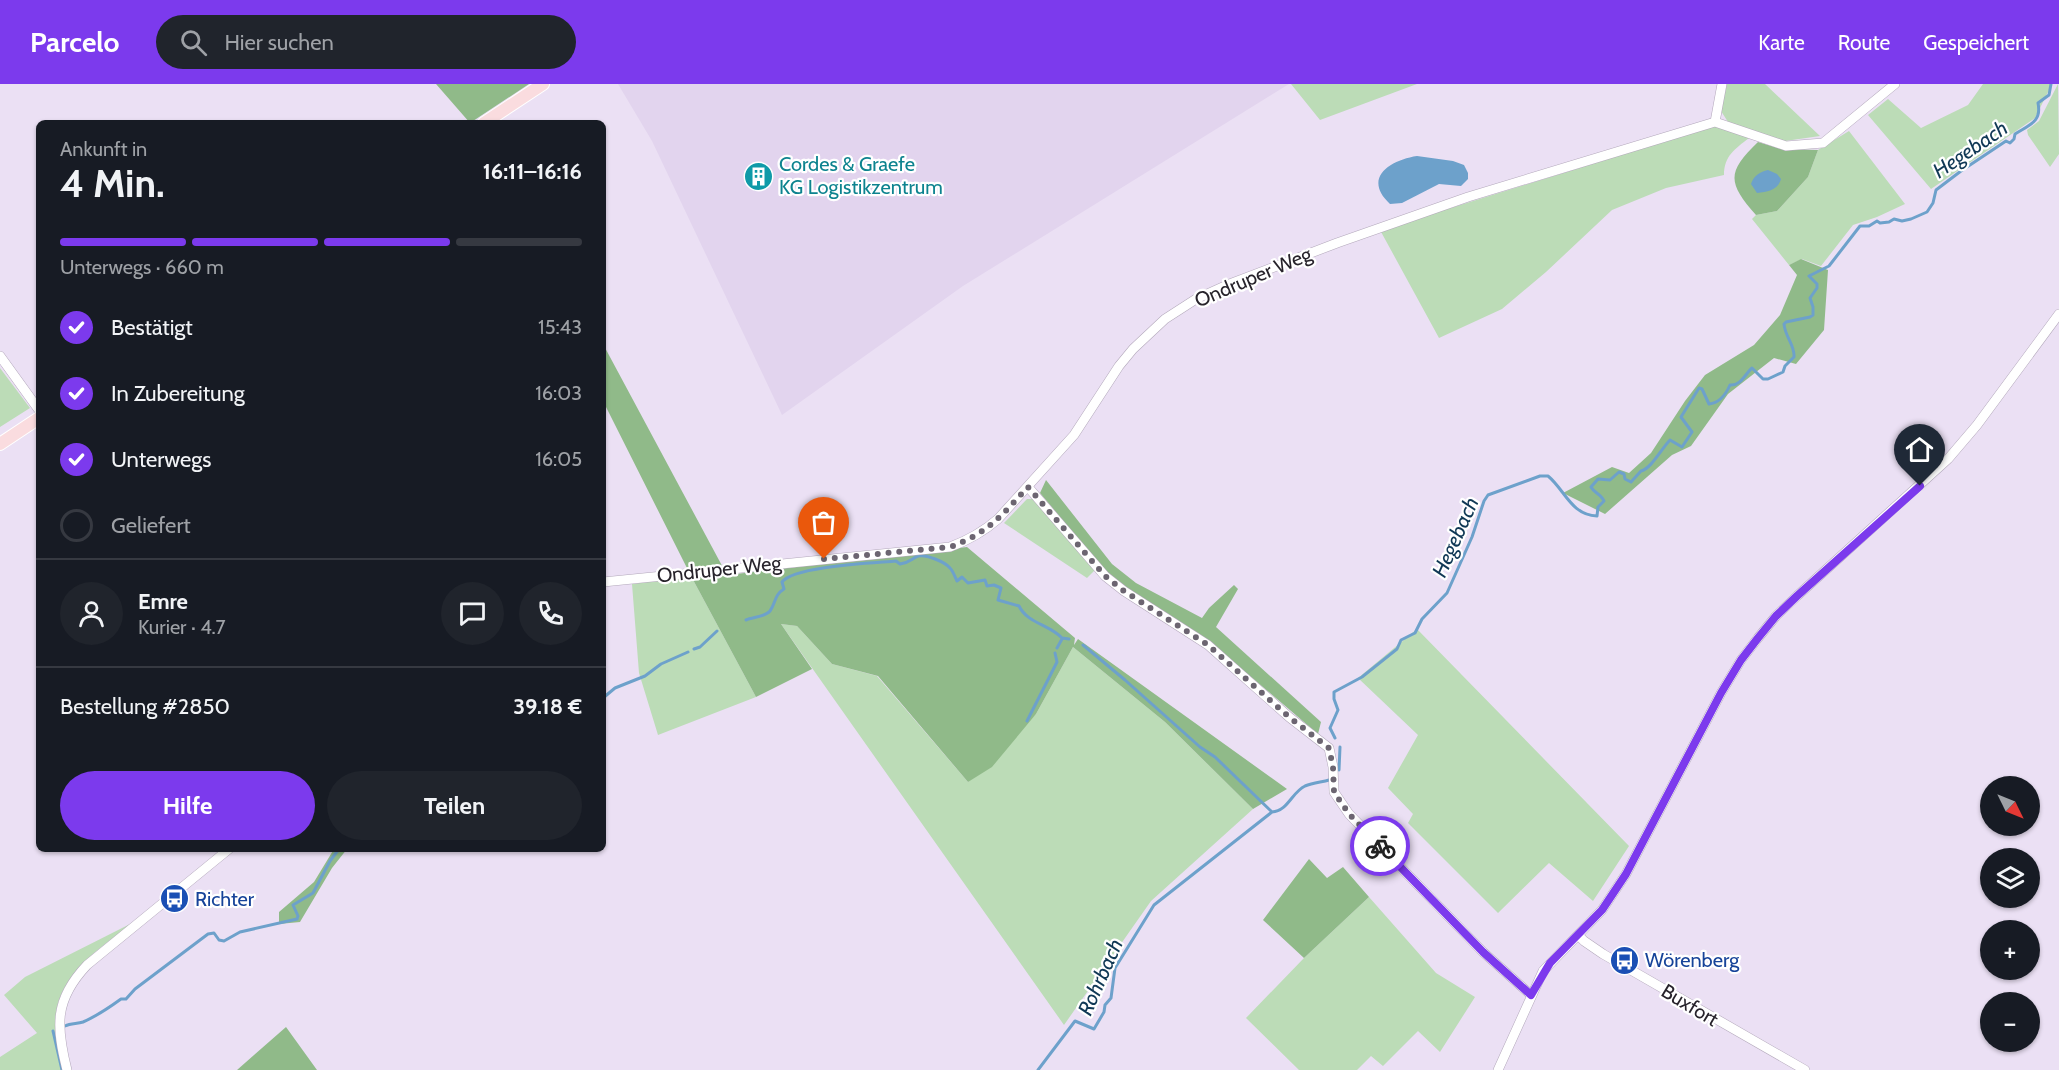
<!DOCTYPE html>
<html lang="de">
<meta charset="utf-8">
<style>
body{margin:0;font-family:Cabin,sans-serif;background:#20242c;color:#f1f3f6;height:100vh;display:flex;flex-direction:column;font-size:22px;white-space:nowrap}
*{box-sizing:border-box;margin:0}
p{font-size:20px;color:#9ea1a6}
.icon{flex:none;width:33px;height:33px;fill:none;stroke:currentColor;stroke-width:2;stroke-linecap:round;stroke-linejoin:round}
.map{position:relative;flex:1;overflow:hidden}
.details{position:absolute;left:36px;top:36px;width:570px;height:732px;display:flex;flex-direction:column;background:#171b24;border-radius:9px;box-shadow:0 2px 4px #0004}
.details>*{flex:none}
.needle{width:39px;rotate:133deg}
.controls{position:absolute;left:1980px;top:692px;display:grid;gap:12px}
.controls a{display:grid;place-items:center;width:60px;height:60px;border-radius:50%;background:#171b24;box-shadow:0 2px 4px #0004;font-size:30px}
.pin{position:absolute;display:grid;place-items:center;width:51px;height:51px;color:#fff;margin:-62px -26px;border-radius:50% 50% 50% 0;rotate:-45deg;box-shadow:0 0 6px #0007}
.pin .icon{rotate:45deg}
.courier{position:absolute;display:grid;place-items:center;width:60px;height:60px;margin:-30px;border:4px solid #7c3aed;border-radius:50%;background:#fff;color:#222;box-shadow:0 2px 8px #0007}
.overview em{font-style:normal;font-weight:700}
.overview div{display:flex;flex-direction:column-reverse}
.overview{display:flex;align-items:center;justify-content:space-between;height:102px;padding:0 24px}
h1{font-size:39px;font-weight:700;line-height:45px}
.bar{display:grid;grid-template-columns:repeat(4,1fr);gap:9px 6px;align-content:center;height:72px;padding:0 24px}
.bar i{height:8px;border-radius:4px;background:#363941}
.bar .selected{background:#7c3aed}
.bar p{grid-column:span 4}
.line{display:flex;align-items:center;gap:15px;padding:0 24px;border-top:2px solid #363941}
.line div{flex:1}
.round{display:grid;place-items:center;flex:none;width:63px;height:63px;border-radius:32px;background:#20242c}
ol{padding:0 24px;list-style:none}
li{display:flex;align-items:center;gap:18px;height:66px}
li p{margin-inline-start:auto}
li .icon{padding:6px;border-radius:50%;background:#7c3aed;color:#fff;stroke-width:4}
li:last-child{color:#9ea1a6}
li i{width:33px;height:33px;border:3px solid #363941;border-radius:50%}
.button{display:flex;gap:12px;margin-top:auto;padding:12px 24px}
.button a{flex:1;height:69px;border-radius:36px;background:#7c3aed;color:#fff;font-size:24px;font-weight:700;line-height:69px;text-align:center}
.button a+a{background:#20242c;color:#f1f3f6}
header{display:flex;align-items:center;gap:36px;box-sizing:border-box;height:84px;padding:0 30px;background:#7c3aed;color:#fff}
header strong{font-size:28px}
nav{display:flex;gap:33px;margin-inline-start:auto;font-size:21px}
.search{width:420px;height:54px;background:#20242c;display:flex;align-items:center;gap:15px;box-sizing:border-box;padding:0 21px;border-radius:33px;color:#9ea1a6;font-size:22px}
.map>svg:first-child{display:block}
.built{fill:#e2d4ee}
.green{fill:#bcdcb7}
.forest{fill:#90ba89}
.water{fill:#6da1cb}
.lines{fill:none;stroke-linecap:round;stroke-linejoin:round}
.stream{stroke:#6da1cb;stroke-width:3}
.minor-casing{stroke:#b3a8bb;stroke-width:10}
.major-casing{stroke:#fff;stroke-width:14}
.minor{stroke:#fff;stroke-width:9}
.major{stroke:#fadcdf;stroke-width:12}
.done{stroke:#6c6571;stroke-width:6;stroke-dasharray:0 10.8}
.route{stroke:#7c3aed;stroke-width:8}
.labels{text-anchor:middle;dominant-baseline:central;stroke-width:4.5;stroke-linejoin:round;paint-order:stroke}
.culture-label{font-size:20px;fill:#0d838f;stroke:#fff;text-anchor:start}
.street-label{font-size:20px;fill:#27232b;stroke:#fff}
.transit-label{font-size:20px;fill:#164399;stroke:#fff;text-anchor:start}
.water-label{font-size:21px;font-style:italic;fill:#103855;stroke:#fff}
</style>
<header>
<strong>Parcelo</strong>
<div class="search"><svg class="icon" aria-label="search" viewBox="0 0 24 24"><circle cx="10" cy="10" r="6"/><path d="M15 15l6 6"/></svg>Hier suchen</div>
<nav><a>Karte</a><a>Route</a><a>Gespeichert</a></nav>
</header>
<div class="map">
<svg width="2059" height="986" viewBox="0 0 2059 986">
<rect width="100%" height="100%" fill="#ebe0f4"/>
<path class="built" d="M618,0h671l-326,202 -181,129 -130,-274z"/>
<path class="green" d="M1291,0h126l-97,36z
M1727,0h38l55,52 -35,5 -57,-19 -7,-11z
M1983,0h69l-17,34 -104,71 -63,-74 20,-16 33,29 47,-23z
M2058,0l1,70 -9,13 -22,-32 -1,-5 12,-9z
M1714,42l35,12c-14,11 -25,18 -25,37l-58,13 -54,22 -66,62 -44,37 -63,29 -59,-108z
M1849,47l56,73 -28,13 -24,8 -32,41 -19,-7 -13,6 -37,-46 4,-4 21,-4 31,-34 10,-27z
M0,284l30,40 -30,19z
M1027,415h9l59,71 -8,8 -83,-55z
M691,492l65,121 -98,38 -19,-62 -7,-89z
M781,540l16,2 35,38 45,12 91,106 68,-68 37,-67 92,75 88,87 -102,92 -87,124z
M1417,545l212,217 -36,55 -44,-38 -51,50 -90,-90 5,-9 -25,-26 30,-53 -60,-57z
M1369,813l67,76 39,24 -35,55 -22,-21 -35,35 -12,-10 -14,14h-58l-53,-52 58,-60z
M132,839c-36,29 -78,53 -77,105 0,14 4,29 7,42h-62v-13l37,-24 -33,-38 21,-18z"/>
<path class="forest" d="M436,0h93l-59,39z
M1758,58l24,7 36,1 -10,27 -31,34 -21,4c-29,-33 -29,-43 2,-73z
M1801,175l27,11 -4,60 -28,34 -22,-6 -46,36 -37,52 -19,9 -67,59 -42,-21 49,-26 17,6 22,-20 34,-52 20,-26 49,-30 26,-30 17,-40 -8,-10z
M603,260l124,231 240,-28 108,91 -1,7 4,-6 209,150 -34,20 -88,-87 -92,-75 -37,67 -44,53 -24,15 -90,-106 -46,-12 -35,-38 -16,-2 31,45 -56,28 -65,-121 -88,-175z
M1046,396l66,84 24,19 66,35 7,-10 25,-23 4,4 -22,38 105,95 -3,12 -108,-92 -82,-52 -21,-17 -67,-80z
M334,765h13l-15,19 -32,54 -21,2v-12l35,-30z
M1309,775l18,19 16,-11 26,30 -65,61 -41,-38z
M286,943l31,43h-80z"/>
<path class="water" d="M1417,72l36,5 11,4 4,8v6l-7,7 -22,-2 -37,19 -12,1c-28,-26 0,-44 27,-48z
M1768,86l9,4 4,5c-3,11 -13,13 -24,14l-6,-9c3,-9 9,-12 17,-14z"/>
<g class="lines">
<path class="stream" d="M746,536c7,-3 19,-3 24,-9 6,-8 4,-16 14,-22l-2,-7c12,-16 92,-19 114,-21l4,3c11,-2 11,-5 18,-8 8,-2 27,6 32,12 3,3 5,9 7,13l5,-4 6,6 17,-3 2,6 7,-1 7,3 -3,12 21,6c8,17 31,19 43,32l7,1
M1083,561l42,35 75,67 15,10 57,55c16,-1 20,-20 33,-26 8,-3 17,-4 24,-6
M1057,564l5,-9
M694,565l6,-2 17,-16
M603,614l12,-10 30,-12 16,-12 27,-12
M1027,637l30,-59 -2,-9
M1335,654l-5,-10 8,-18 -4,-11v-7l28,-15 35,-28 4,-9 14,-7 7,-14 25,-26 25,-56 12,-36 4,-6 52,-19h8c17,14 23,39 49,40l1,-9 6,-6c-3,-7 -10,-8 -13,-14l7,-8 12,1 9,-8 5,2 1,5 6,3 10,-11c10,-2 21,-23 29,-31l12,7 10,-15 -11,-15 18,-29 3,1 7,15c11,-1 17,-10 21,-19 11,1 15,-11 22,-17l11,11h5l15,-7 2,-6 9,-9c1,-12 -9,-20 -10,-33l2,-2 24,-5 3,-2v-8l-3,-9 7,-10v-4l-8,-8 20,-10 31,-40h9l8,-5 3,2 9,-1 5,-3 8,2 9,-2 16,-7 6,-9 3,-13 25,-19 45,-30 4,2 4,-4 1,-5c14,-9 27,-12 23,-31l11,-8 2,-11
M1339,686l1,-23
M65,942c6,-3 12,-2 18,-4 14,-6 27,-15 38,-23h5l9,-10 73,-55 6,-1 5,7 5,1 16,-9 57,-13 1,-3 -5,-11 20,-12 17,-32 9,-12
M53,947l9,39
M1038,986l37,-49 19,8 10,-17 1,-7 6,-7 4,-30 39,-63 118,-93"/>
<defs>
<path id="minor" d="M1715,38l7,-38
M0,272l39,54
M1028,403l77,89 19,15 84,54 81,72 40,31 4,19 1,25 15,22 134,138 48,43
M603,498l347,-35c19,-7 33,-15 48,-28l76,-84 45,-69 14,-17 32,-30 31,-20 31,-14 110,-42 131,-46 247,-75 71,24 37,-3 72,-59
M1578,851l6,6 19,13 202,116
M67,986c-11,-44 -13,-70 20,-105l142,-116
M1498,986l45,-99 59,-61 24,-36 95,-181 20,-33 17,-22 18,-22 21,-20 151,-137 29,-34 82,-111"/>
<path id="major" d="M484,39l59,-39
M0,360l39,-26"/>
</defs>
<use href="#minor" class="minor-casing"/>
<use href="#major" class="major-casing"/>
<use href="#minor" class="minor"/>
<use href="#major" class="major"/>
</g>
<g class="lines">
<path class="done" d="M824,475l126,-12c37,-13 52,-32 78,-60l77,89 19,15 84,54 81,72 40,31 4,19 1,25 15,22 31,32"/>
<path class="route" d="M1380,762l103,106 48,43 19,-32 52,-53 24,-36 95,-181 20,-33 17,-22 18,-22 21,-20 123,-110"/>
</g>
<defs>
<symbol id="building-disc" viewBox="-11 -11 22 22"><circle r="9.5" fill="#0f9aa8" stroke="#fff"/><path d="M-4-6H4V6H1V3H-1V6H-4ZM-2.5-4.3h1.7v1.8h-1.7ZM.8-4.3h1.7v1.8H.8ZM-2.5-1h1.7V.8h-1.7ZM.8-1h1.7V.8H.8Z" fill="#fff"/></symbol>
<symbol id="bus-disc" viewBox="-11 -11 22 22"><circle r="9.5" fill="#1a4fb4" stroke="#fff"/><path d="M-5-6H5V4H4V6H2V4H-2V6H-4V4H-5ZM-3.5-4V0h7V-4ZM-3.5 1.2v1.5H-2V1.2ZM2 1.2v1.5H3.5V1.2Z" fill="#fff"/></symbol>
</defs>
<g fill-rule="evenodd">
<use href="#building-disc" x="742" y="76" width="33" height="33"/>
<use href="#bus-disc" x="158" y="798" width="33" height="33"/>
<use href="#bus-disc" x="1608" y="860" width="33" height="33"/>
</g>
<g class="labels">
<g class="culture-label">
<text x="779" y="80">Cordes &amp; Graefe<tspan x="779" dy="23">KG Logistikzentrum</tspan></text>
</g>
<g class="street-label">
<text transform="translate(1253 193) rotate(-23)">Ondruper Weg</text>
<text transform="translate(719 485) rotate(-6)">Ondruper Weg</text>
<text transform="translate(1690 921) rotate(31)">Buxfort</text>
</g>
<g class="transit-label">
<text x="195" y="815">Richter</text>
<text x="1645" y="876">Wörenberg</text>
</g>
<g class="water-label">
<text transform="translate(1970 65) rotate(-34)">Hegebach</text>
<text transform="translate(1455 453) rotate(-66)">Hegebach</text>
<text transform="translate(1100 893) rotate(-66)">Rohrbach</text>
</g>
</g>
</svg>
<div class="controls">
<a><svg class="needle" viewBox="-14 -14 28 28"><path d="M0-13l5 13h-10z" fill="#e53935"/><path d="M0 13l5-13h-10z" fill="#9ea1a6"/></svg></a>
<a><svg class="icon" aria-label="layers" viewBox="0 0 24 24"><path d="M12 4l9 5-9 5-9-5zM3 14l9 5 9-5"/></svg></a>
<a>+</a>
<a>−</a>
</div>
<div class="pin" style="left:824px;top:475px;background:#ea580c"><svg class="icon" aria-label="bag" viewBox="0 0 24 24"><path d="M5 8h14l-1 12H6zM9 8a3 3 0 0 1 6 0"/></svg></div>
<div class="pin" style="left:1920px;top:402px;background:#1f2937"><svg class="icon" aria-label="home" viewBox="0 0 24 24"><path d="M3 11l9-7 9 7M6 9v11h12V9"/></svg></div>
<div class="courier" style="left:1380px;top:762px"><svg class="icon" aria-label="bike" viewBox="0 0 24 24"><circle cx="6" cy="16" r="4"/><circle cx="18" cy="16" r="4"/><path d="M6 16l4-8h5l3 8M10 8l3 8H6M13 5h3"/></svg></div>
<section class="details">
<div class="overview"><div><h1>4 Min.</h1><p>Ankunft in</p></div><em>16:11–16:16</em></div>
<div class="bar"><i class="selected"></i><i class="selected"></i><i class="selected"></i><i></i><p>Unterwegs · 660 m</p></div>
<ol>
<li><svg class="icon" aria-label="check" viewBox="0 0 24 24"><path d="M5 12l5 5 9-10"/></svg>Bestätigt<p>15:43</p></li>
<li><svg class="icon" aria-label="check" viewBox="0 0 24 24"><path d="M5 12l5 5 9-10"/></svg>In Zubereitung<p>16:03</p></li>
<li><svg class="icon" aria-label="check" viewBox="0 0 24 24"><path d="M5 12l5 5 9-10"/></svg>Unterwegs<p>16:05</p></li>
<li><i></i>Geliefert</li>
</ol>
<div class="line" style="height:108px"><a class="round"><svg class="icon" aria-label="person" viewBox="0 0 24 24"><circle cx="12" cy="8" r="4"/><path d="M4 21q1-7 8-7t8 7"/></svg></a><div><b>Emre</b><p>Kurier · 4.7</p></div><a class="round"><svg class="icon" aria-label="chat" viewBox="0 0 24 24"><path d="M4 5h16v11H9l-5 4z"/></svg></a><a class="round"><svg class="icon" aria-label="phone" viewBox="0 0 24 24"><path d="M5 4h4l2 5-3 2q2 4 5 5l2-3 5 2v4C11 20 4 13 5 4z"/></svg></a></div>
<div class="line" style="height:78px"><div>Bestellung #2850</div><b>39.18 €</b></div>
<div class="button"><a>Hilfe</a><a>Teilen</a></div>
</section>
</div>
